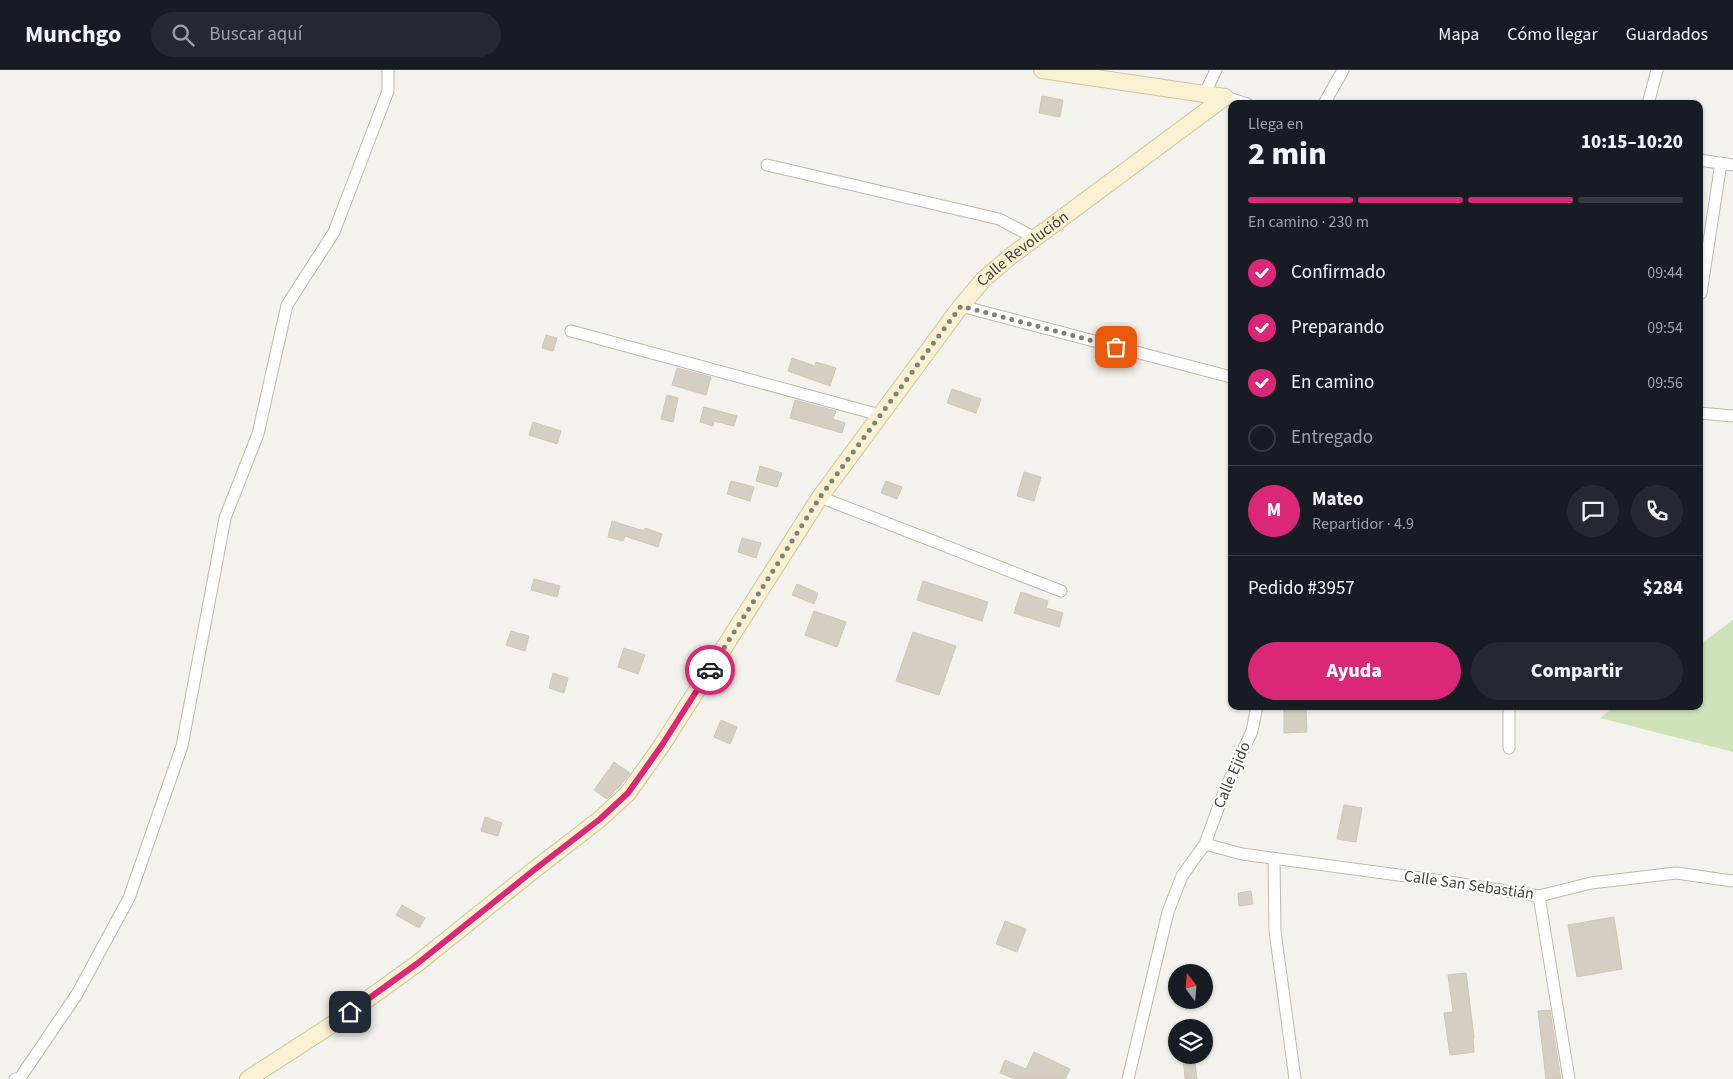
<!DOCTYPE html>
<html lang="es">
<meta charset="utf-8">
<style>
body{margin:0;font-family:"Source Sans 3",sans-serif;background:#242831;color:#f1f3f6;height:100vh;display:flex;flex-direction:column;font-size:19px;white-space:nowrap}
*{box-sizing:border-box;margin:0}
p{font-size:16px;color:#9ea1a6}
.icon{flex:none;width:28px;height:28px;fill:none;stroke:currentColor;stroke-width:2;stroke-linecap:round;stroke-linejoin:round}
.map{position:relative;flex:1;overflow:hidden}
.drawer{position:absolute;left:1228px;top:30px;width:475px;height:610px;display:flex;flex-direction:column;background:#171b24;border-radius:10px;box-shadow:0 1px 4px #0004}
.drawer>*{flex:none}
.needle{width:32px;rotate:344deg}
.tools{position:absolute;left:1168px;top:894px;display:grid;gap:10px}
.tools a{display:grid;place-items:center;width:45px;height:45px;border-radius:50%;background:#171b24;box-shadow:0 1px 4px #0004;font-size:25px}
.pin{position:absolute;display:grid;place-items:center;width:42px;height:42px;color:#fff;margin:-21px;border-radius:10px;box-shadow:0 2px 8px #0006}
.courier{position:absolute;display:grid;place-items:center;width:50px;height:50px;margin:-25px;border:4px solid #db2777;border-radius:50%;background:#fff;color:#222;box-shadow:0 1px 6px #0007}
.summary em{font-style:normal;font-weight:800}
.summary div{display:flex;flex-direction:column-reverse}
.summary{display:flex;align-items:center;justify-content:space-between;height:85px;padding:0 20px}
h1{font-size:32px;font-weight:800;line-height:38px}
.bar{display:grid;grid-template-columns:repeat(4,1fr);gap:8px 5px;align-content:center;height:60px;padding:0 20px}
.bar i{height:6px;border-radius:4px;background:#363941}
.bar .selected{background:#db2777}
.bar p{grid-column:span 4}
.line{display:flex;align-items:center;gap:12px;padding:0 20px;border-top:1px solid #363941}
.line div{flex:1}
.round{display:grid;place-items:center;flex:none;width:52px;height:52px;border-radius:26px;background:#242831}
ol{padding:0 20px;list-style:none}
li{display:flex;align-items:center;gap:15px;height:55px}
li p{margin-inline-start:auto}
li .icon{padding:5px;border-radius:50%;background:#db2777;color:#fff;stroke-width:4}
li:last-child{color:#9ea1a6}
li i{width:28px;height:28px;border:2px solid #363941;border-radius:50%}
.action{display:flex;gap:10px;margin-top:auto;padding:10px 20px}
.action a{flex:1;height:58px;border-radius:30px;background:#db2777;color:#fff;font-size:20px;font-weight:800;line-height:58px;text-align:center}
.action a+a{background:#242831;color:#f1f3f6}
header{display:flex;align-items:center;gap:30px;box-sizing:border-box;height:70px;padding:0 25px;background:#171b24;border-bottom:1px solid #363941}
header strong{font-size:24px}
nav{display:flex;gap:28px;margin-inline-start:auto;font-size:18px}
.search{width:350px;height:45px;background:#242831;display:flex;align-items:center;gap:12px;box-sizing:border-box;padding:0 18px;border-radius:28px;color:#9ea1a6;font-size:19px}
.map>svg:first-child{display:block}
.green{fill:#cfe3bb}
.building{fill:#d5cfc3;stroke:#cfc7b7}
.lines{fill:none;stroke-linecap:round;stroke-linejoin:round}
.street-casing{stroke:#bfbab0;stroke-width:13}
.secondary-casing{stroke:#cec5a2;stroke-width:18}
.street{stroke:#fff;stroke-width:11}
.secondary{stroke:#f9f1d2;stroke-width:16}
.done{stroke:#848079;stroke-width:5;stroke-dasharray:0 9}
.route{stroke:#db2777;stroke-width:6}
.labels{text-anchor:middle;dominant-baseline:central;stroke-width:4.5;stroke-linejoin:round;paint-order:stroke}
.street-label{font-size:16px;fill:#48433b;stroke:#fff}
</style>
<header>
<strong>Munchgo</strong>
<div class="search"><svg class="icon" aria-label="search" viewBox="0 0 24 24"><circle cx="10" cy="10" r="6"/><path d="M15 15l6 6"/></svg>Buscar aquí</div>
<nav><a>Mapa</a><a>Cómo llegar</a><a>Guardados</a></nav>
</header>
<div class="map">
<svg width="1733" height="1009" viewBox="0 0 1733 1009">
<rect width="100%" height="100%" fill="#f4f2ec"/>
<path class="green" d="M1733,550v132l-133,-34 15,-12h84v-61z"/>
<path class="building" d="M1042,26l21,4 -3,17 -21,-4z
M546,265l11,3 -4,13 -11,-3z
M792,288l23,8 1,-4 20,6 -6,18 -42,-15z
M677,298l34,9 -5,18 -34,-10z
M952,319l29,10 -5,14 -29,-10z
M667,325l11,3 -5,24 -12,-3z
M795,330l41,11 -3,8 12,4 -3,10 -52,-15z
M704,337l33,9 -3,10 -20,-5 -1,5 -13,-4z
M533,352l28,9 -4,13 -28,-9z
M760,396l22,7 -5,14 -21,-6z
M1024,402l17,5 -7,24 -17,-5z
M731,411l23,6 -4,14 -23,-7z
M886,411l16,6 -5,12 -16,-6z
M612,451l32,10 1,-3 17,6 -4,13 -33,-11 -2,5 -15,-4z
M742,468l19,5 -5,15 -18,-6z
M534,509l26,7 -3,11 -26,-7z
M923,511l65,21 -6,19 -65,-21z
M797,514l21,9 -4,11 -22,-9z
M1021,522l27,9 -2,7 17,5 -4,14 -45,-14z
M814,541l32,11 -9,25 -32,-12z
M511,561l18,5 -4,15 -19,-6z
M913,562l43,14 -17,49 -43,-14z
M624,578l21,7 -7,19 -20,-7z
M553,603l15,5 -4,15 -15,-5z
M1306,638l1,24 -23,1v-24z
M721,650l16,7 -7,17 -16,-7z
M614,692l16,11 -10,13 -13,13 -13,-9z
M1344,735l18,3 -6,34 -19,-3z
M485,747l17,6 -4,13 -17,-5z
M1251,821l2,13 -14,2 -1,-13z
M402,835l23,13 -6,10 -23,-13z
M1614,847l8,52 -45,8 -9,-52z
M1005,851l21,8 -9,23 -21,-8z
M1466,903l8,65 -1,1 1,13 -24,3 -6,-42 9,-1 -5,-37z
M1550,940l11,69h-15l-8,-68z
M1034,982l36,17 -5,10h-50l-15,-6 5,-13 21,9z
M1183,985h11l3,24h-12z"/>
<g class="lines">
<defs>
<path id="street" d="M1205,23l11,-23
M1225,27l22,7
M1324,34l19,-34
M1648,34l9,-34
M1699,90l34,5
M767,95l232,54 36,19
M1701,223l20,-130
M961,236l270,71
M571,261l309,84
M1699,343l34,3
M820,427l241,94
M1509,636v42
M1205,774l37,10 201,27 96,15 52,-13 85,-10 57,8
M1274,789l1,72 20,148
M1539,826l30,183
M15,1009l5,-1 57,-84 52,-96 53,-152 43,-228 33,-84 29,-129 47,-73 54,-141v-21
M1128,1009l40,-167 14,-36 23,-32 19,-52 28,-61 5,-25"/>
<g id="secondary">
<path d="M1042,0l183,27"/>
<path id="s1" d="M248,1009l88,-57 82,-59 116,-93 66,-51 28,-26 34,-48 158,-248 141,-191 23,-27 27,-23 214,-159"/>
</g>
</defs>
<use href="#street" class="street-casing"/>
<use href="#secondary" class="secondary-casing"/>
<use href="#street" class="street"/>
<use href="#secondary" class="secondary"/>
</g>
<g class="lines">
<path class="done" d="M710,600l110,-173 141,-191 155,41"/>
<path class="route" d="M350,942l68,-49 116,-93 66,-51 28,-26 34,-48 48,-75"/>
</g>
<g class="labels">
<g class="street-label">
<text stroke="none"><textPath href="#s1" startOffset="1151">Calle Revolución</textPath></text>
<text transform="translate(1232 705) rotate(-67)">Calle Ejido</text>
<text transform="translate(1469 815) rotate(8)">Calle San Sebastián</text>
</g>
</g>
</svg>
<div class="tools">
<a><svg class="needle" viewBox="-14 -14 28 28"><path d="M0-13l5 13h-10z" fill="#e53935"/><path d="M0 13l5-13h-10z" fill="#9ea1a6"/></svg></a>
<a><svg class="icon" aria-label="layers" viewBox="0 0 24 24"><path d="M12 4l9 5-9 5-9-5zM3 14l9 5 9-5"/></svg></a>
</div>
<div class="pin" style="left:1116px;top:277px;background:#ea580c"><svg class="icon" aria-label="bag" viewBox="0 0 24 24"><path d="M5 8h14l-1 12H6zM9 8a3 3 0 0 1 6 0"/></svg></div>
<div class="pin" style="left:350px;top:942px;background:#1f2937"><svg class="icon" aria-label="home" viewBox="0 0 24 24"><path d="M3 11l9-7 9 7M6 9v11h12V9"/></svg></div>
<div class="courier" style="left:710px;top:600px"><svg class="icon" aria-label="car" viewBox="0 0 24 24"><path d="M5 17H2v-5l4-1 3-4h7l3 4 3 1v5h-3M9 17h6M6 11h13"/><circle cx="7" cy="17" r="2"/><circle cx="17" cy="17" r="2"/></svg></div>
<section class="drawer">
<div class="summary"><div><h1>2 min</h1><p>Llega en</p></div><em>10:15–10:20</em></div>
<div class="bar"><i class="selected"></i><i class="selected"></i><i class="selected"></i><i></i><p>En camino · 230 m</p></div>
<ol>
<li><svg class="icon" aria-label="check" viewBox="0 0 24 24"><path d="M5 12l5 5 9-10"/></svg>Confirmado<p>09:44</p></li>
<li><svg class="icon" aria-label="check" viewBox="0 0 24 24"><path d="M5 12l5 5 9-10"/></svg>Preparando<p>09:54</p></li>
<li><svg class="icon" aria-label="check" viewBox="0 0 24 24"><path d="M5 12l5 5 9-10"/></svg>En camino<p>09:56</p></li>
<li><i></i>Entregado</li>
</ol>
<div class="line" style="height:90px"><b class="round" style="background:#db2777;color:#fff">M</b><div><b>Mateo</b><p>Repartidor · 4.9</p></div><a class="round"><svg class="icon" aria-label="chat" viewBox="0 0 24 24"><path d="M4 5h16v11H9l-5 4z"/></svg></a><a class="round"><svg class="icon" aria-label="phone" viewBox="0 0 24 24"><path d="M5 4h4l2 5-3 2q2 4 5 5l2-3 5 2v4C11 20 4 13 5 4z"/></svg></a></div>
<div class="line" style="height:65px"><div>Pedido #3957</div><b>$284</b></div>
<div class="action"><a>Ayuda</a><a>Compartir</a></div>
</section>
</div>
